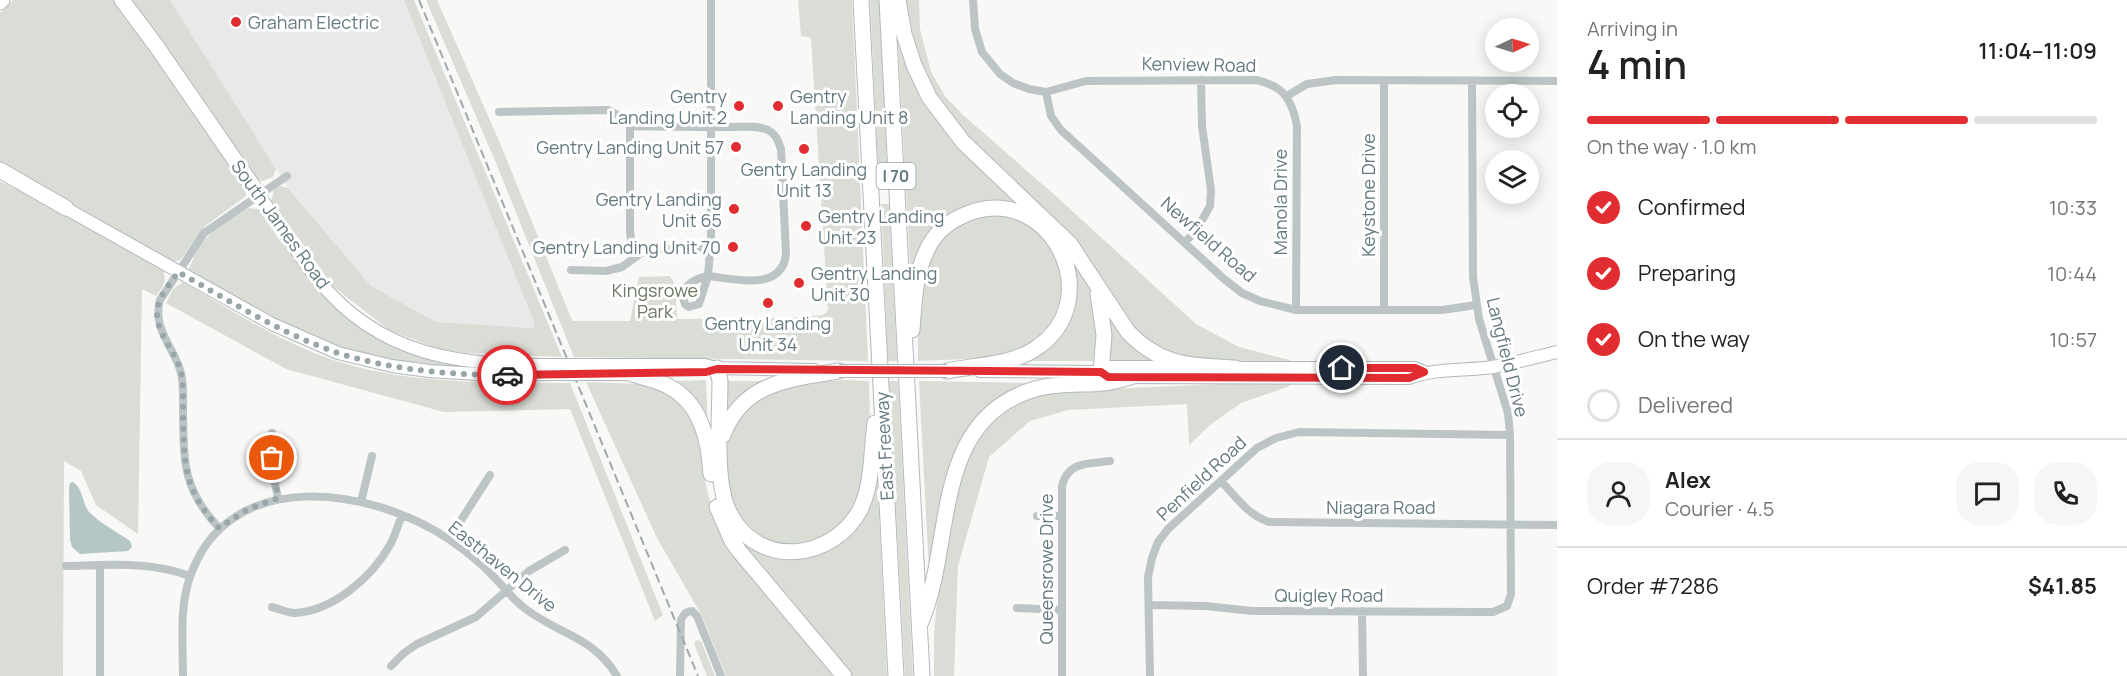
<!DOCTYPE html>
<meta charset="utf-8">
<style>
body{margin:0;font-family:Manrope,sans-serif;background:#f6f6f6;color:#222;height:100vh;display:flex;flex-direction:column;font-size:22px;white-space:nowrap}
*{box-sizing:border-box;margin:0}
p{font-size:20px;color:#767676}
.icon{flex:none;width:33px;height:33px;fill:none;stroke:currentColor;stroke-width:2;stroke-linecap:round;stroke-linejoin:round}
.map{position:relative;flex:1;overflow:hidden}
.sheet{display:flex;flex-direction:column;background:#fff;width:570px}
.sheet>*{flex:none}
.needle{width:39px;rotate:86deg}
.fabs{position:absolute;left:1485px;top:18px;display:grid;gap:12px}
.fabs a{display:grid;place-items:center;width:54px;height:54px;border-radius:50%;background:#fff;box-shadow:0 3px 15px #0003;font-size:30px}
.pin{position:absolute;display:grid;place-items:center;width:51px;height:51px;color:#fff;margin:-26px;border:3px solid #fff;border-radius:50%;box-shadow:0 2px 6px #0007}
.courier{position:absolute;display:grid;place-items:center;width:60px;height:60px;margin:-30px;border:4px solid #e12d31;border-radius:50%;background:#fff;color:#222;box-shadow:0 2px 8px #0007}
.headline em{font-style:normal;font-weight:600}
.headline div{display:flex;flex-direction:column-reverse}
.headline{display:flex;align-items:center;justify-content:space-between;height:102px;padding:0 30px}
h1{font-size:39px;font-weight:600;line-height:45px}
.bar{display:grid;grid-template-columns:repeat(4,1fr);gap:9px 6px;align-content:center;height:72px;padding:0 30px}
.bar i{height:8px;border-radius:4px;background:#e0e0e0}
.bar .active{background:#e12d31}
.bar p{grid-column:span 4}
.line{display:flex;align-items:center;gap:15px;padding:0 30px;border-top:2px solid #e0e0e0}
.line div{flex:1}
.round{display:grid;place-items:center;flex:none;width:63px;height:63px;border-radius:24px;background:#f6f6f6}
ol{padding:0 30px;list-style:none}
li{display:flex;align-items:center;gap:18px;height:66px}
li p{margin-inline-start:auto}
li .icon{padding:6px;border-radius:50%;background:#e12d31;color:#fff;stroke-width:4}
li:last-child{color:#767676}
li i{width:33px;height:33px;border:3px solid #e0e0e0;border-radius:50%}
main{display:flex;flex:1;min-height:0}
.map>svg:first-child{display:block}
.built{fill:#e9e9e9}
.green{fill:#daddd5}
.water{fill:#b4c6c6}
.lines{fill:none;stroke-linecap:round;stroke-linejoin:round}
.primary-casing{stroke:#b1b8ba;stroke-width:14}
.motorway-casing{stroke:#b3b9bb;stroke-width:17}
.minor{stroke:#bdc4c6;stroke-width:8}
.primary{stroke:#fff;stroke-width:12}
.motorway{stroke:#fff;stroke-width:15}
.rail{stroke:#9fa9ac;stroke-width:2;stroke-dasharray:9 4.5;stroke-linecap:butt}
.primary-bridge-casing{stroke:#b1b8ba;stroke-width:14;stroke-linecap:butt}
.primary-bridge{stroke:#fff;stroke-width:12}
.done{stroke:#98a6a9;stroke-width:6;stroke-dasharray:0 10.8}
.route{stroke:#e12d31;stroke-width:8}
.poi-dot{fill:#e12d31;stroke:#fff;stroke-width:2}
.labels{text-anchor:middle;dominant-baseline:central;stroke-width:6;stroke-linejoin:round;paint-order:stroke}
.shield{fill:#fff;stroke:#92a2a6;stroke-width:1.5}
.shield-label{font-size:16px;font-weight:bold;fill:#647a80}
.poi-label{font-size:18px;fill:#647a80;stroke:#fff;text-anchor:start}
.street-label{font-size:18px;fill:#647a80;stroke:#fff}
.park-label{font-size:18px;fill:#6c7862;stroke:#fff}
</style>
<main>
<div class="map">
<svg width="1557" height="676" viewBox="0 0 1557 676">
<rect width="100%" height="100%" fill="#f8f8f6"/>
<path class="built" d="M170,0h234l132,324 -3,4 -97,-6 -65,-36 -83,-98z"/>
<path class="green" d="M13,0h103l130,187v9l-41,30 -25,34 -8,2 -172,-98v-151z
M130,0h40l106,169 -3,8 -11,4 -5,-2z
M404,0h10l148,357 -97,-4 -29,-5 -47,-18 -55,-43 -63,-86 3,-11 6,-4 8,2 83,98 65,36 97,6 2,-4z
M426,0h11l63,143 71,175 2,3h57l9,-44 31,-1 5,9 2,34 109,-1 37,-3 5,-5 -17,-272 -10,-2 -3,-36h54l16,361 -294,-4 -78,-194z
M870,0h9l9,185 -9,1z
M906,0h13l1,29 11,43 14,24 17,18 96,84 138,126 43,23 51,13v3l-104,-5 -35,-11 -186,-212 -33,-46 -15,-36z
M897,24l21,57 119,133 -76,-3 -50,72z
M0,181l55,27 108,62c4,12 0,17 -7,26l-14,-7 -4,245 -42,-29 -15,-34 -17,-10 -1,215h-63z
M881,204h8l8,157h-9z
M248,208l11,1 21,32 64,72 121,52 -1,4c-28,-3 -58,-4 -86,-10 -69,-15 -130,-54 -190,-88l11,-25 14,-15z
M990,213l32,6 30,25 12,34 -6,40 -30,30 -36,10 -74,3v-44l3,-28 11,-39 25,-26z
M1067,253l18,18 13,37 -3,53h-72l39,-32z
M183,282c48,28 97,60 150,78 76,25 158,22 237,23l93,232 -8,6 -85,-212 -126,3 -158,-43 -120,-66 7,-14z
M1109,310l47,51h-48z
M706,380l2,49 -36,-48z
M846,380l23,1c1,31 2,64 -3,95 -5,26 -19,50 -43,61 -6,3 -14,9 -20,9 -6,1 -13,-1 -18,-2 -57,-7 -74,-83 -47,-127 5,-9 22,-20 32,-26 16,-9 56,-9 76,-11z
M725,381h46l-44,36z
M889,381h9l15,295h-8z
M919,381l119,2 -65,45 -44,143z
M1290,381v5l-49,17 -31,22 -21,20 -2,-41 -119,6 -38,11 -41,36 -31,109 -4,110h-20v-42l6,-65 23,-100 6,-17 26,-36 28,-18 39,-7z
M586,382l55,2 27,8 19,16 15,33 3,41 9,35 122,159h-110l-24,-60 -45,-78z
M877,475l10,201h-37l-104,-123 -18,-36 21,24 78,7z
M696,640l5,1 14,35h-8l-13,-32z"/>
<path class="water" d="M73,482c10,6 9,21 16,30 11,11 28,20 41,29l2,6 -4,4 -48,3 -8,-7 -2,-7 -1,-52 1,-5z"/>
<g class="lines">
<defs>
<path id="primary" d="M259,195c20,29 38,59 60,86 61,75 142,85 232,84
M58,204l214,120 66,29 54,13 37,5 66,4 60,-1
M593,365h112l12,3 97,2
M1228,368h187l9,4
M980,371l121,1 7,-5h76
M596,374h43
M1122,377l287,1c26,-10 56,-7 84,-11 21,-4 43,-10 64,-15"/>
<path id="motorway" d="M122,0l35,47 102,148
M861,0l35,676
M887,0l35,676
M898,0l6,34 10,31 15,32 34,45 107,102 58,88c34,35 62,33 107,36
M0,2l2,-2
M0,170l66,38
M1098,294l6,41 -3,37
M912,330c2,-27 3,-56 15,-80 7,-16 20,-27 35,-34 85,-40 150,83 73,133 -24,16 -60,16 -88,22
M717,368l3,13c0,36 -6,99 9,131 28,58 105,49 132,-4 12,-26 10,-58 14,-85
M632,374c12,4 25,6 36,12 33,17 41,54 43,88
M723,435c20,-53 67,-56 116,-64
M717,507l15,34 8,11 104,124
M921,622c34,-80 9,-202 114,-233 22,-6 47,-4 69,-6 9,-1 18,-4 27,-6"/>
</defs>
<use href="#primary" class="primary-casing"/>
<use href="#motorway" class="motorway-casing"/>
<path class="minor" d="M973,0l2,29 7,23 18,22 13,9 16,6 17,3 40,-11 170,-1c28,6 36,20 41,46l-1,184
M1046,92l5,24 10,14 162,148 19,15 18,8 36,9h146l34,-5
M1287,96l20,-12 29,-4 221,1
M499,112l109,-2 14,7 8,9c34,1 67,1 100,1 12,0 27,-2 38,3 8,4 10,11 13,19l5,105c-4,38 -51,25 -78,22l3,-37v-239
M630,126v106l1,7 10,14
M1185,242l11,-11 14,-25 1,-16 -9,-64 -1,-46
M571,270l35,1 16,-4 19,-14 16,-4h53
M708,276l-9,28 -10,3 -4,-3 -3,-10c5,-11 15,-16 26,-18z
M1384,310v-229
M272,433l1,41 5,24
M1221,481c15,16 27,34 48,41l288,3
M361,502l11,-46
M1037,516h25
M219,528c-36,-39 -35,-64 -36,-114 0,-14 1,-28 -2,-41 -7,-27 -29,-43 -21,-73l44,-67 83,-57
M449,539l41,-64
M100,565v111
M66,566c43,-1 84,-5 124,10
M1149,605l57,1 46,5 228,1h13l14,-6 4,-12 -1,-159 -2,-22 -29,-94 -6,-42 -1,-196
M272,607c8,2 15,6 23,6 38,-2 77,-36 95,-68 5,-9 8,-20 12,-30
M1017,608l45,2
M1362,611l1,65
M391,666l13,-13 13,-9 59,-27 53,-46 36,-21
M183,676c0,-33 -4,-68 7,-99 38,-112 182,-90 260,-37 16,11 32,24 45,38 9,10 18,21 28,29 35,28 69,28 94,69
M680,676l1,-56c2,-5 5,-9 11,-9l5,5 24,60
M1062,676v-190c6,-25 26,-22 48,-25
M1150,676l-2,-99 4,-19 6,-16 10,-13 89,-81 19,-10 23,-6 211,3"/>
<use href="#primary" class="primary"/>
<use href="#motorway" class="motorway"/>
<path class="rail" d="M419,0l279,676"/>
<defs>
<path id="primary-bridge" d="M551,365h42
M839,371h108
M555,374h41"/>
</defs>
<use href="#primary-bridge" class="primary-bridge-casing"/>
<use href="#primary-bridge" class="primary-bridge"/>
</g>
<g class="lines">
<path class="done" d="M272,458l6,40 -30,11 -29,19c-36,-39 -35,-64 -36,-115 0,-13 1,-27 -2,-41 -5,-20 -24,-37 -24,-59 0,-15 13,-29 21,-41 52,29 104,62 160,81 54,17 113,22 169,22"/>
<path class="route" d="M507,375l199,-3 11,-3 384,3 7,5 301,1 15,-6 -9,-4h-73"/>
</g>
<g class="poi-dot">
<circle cx="236" cy="22" r="6"/>
<circle cx="739" cy="106" r="6"/>
<circle cx="778" cy="106" r="6"/>
<circle cx="736" cy="147" r="6"/>
<circle cx="804" cy="149" r="6"/>
<circle cx="734" cy="209" r="6"/>
<circle cx="806" cy="226" r="6"/>
<circle cx="733" cy="247" r="6"/>
<circle cx="799" cy="283" r="6"/>
<circle cx="768" cy="303" r="6"/>
</g>
<g class="labels">
<rect class="shield" x="876.5" y="163" width="39" height="26" rx="4.5"/>
<g class="shield-label">
<text x="896" y="176">I 70</text>
</g>
<g class="poi-label">
<text x="248" y="22">Graham Electric</text>
<text x="727" y="96" text-anchor="end">Gentry<tspan x="727" dy="21">Landing Unit 2</tspan></text>
<text x="790" y="96">Gentry<tspan x="790" dy="21">Landing Unit 8</tspan></text>
<text x="724" y="147" text-anchor="end">Gentry Landing Unit 57</text>
<text x="804" y="169" text-anchor="middle">Gentry Landing<tspan x="804" dy="21">Unit 13</tspan></text>
<text x="722" y="199" text-anchor="end">Gentry Landing<tspan x="722" dy="21">Unit 65</tspan></text>
<text x="818" y="216">Gentry Landing<tspan x="818" dy="21">Unit 23</tspan></text>
<text x="721" y="247" text-anchor="end">Gentry Landing Unit 70</text>
<text x="811" y="273">Gentry Landing<tspan x="811" dy="21">Unit 30</tspan></text>
<text x="768" y="323" text-anchor="middle">Gentry Landing<tspan x="768" dy="21">Unit 34</tspan></text>
</g>
<g class="street-label">
<text transform="translate(1199 64) rotate(1)">Kenview Road</text>
<text transform="translate(1368 195) rotate(-90)">Keystone Drive</text>
<text transform="translate(1280 202) rotate(-90)">Manola Drive</text>
<text transform="translate(281 224) rotate(54)">South James Road</text>
<text transform="translate(1209 239) rotate(41)">Newfield Road</text>
<text transform="translate(1508 357) rotate(76)">Langfield Drive</text>
<text transform="translate(884 446) rotate(-93)">East Freeway</text>
<text transform="translate(1201 478) rotate(-43)">Penfield Road</text>
<text x="1381" y="507">Niagara Road</text>
<text transform="translate(503 566) rotate(39)">Easthaven Drive</text>
<text transform="translate(1046 569) rotate(-90)">Queensrowe Drive</text>
<text x="1329" y="595">Quigley Road</text>
</g>
<g class="park-label">
<text x="655" y="290">Kingsrowe<tspan x="655" dy="21">Park</tspan></text>
</g>
</g>
</svg>
<div class="fabs">
<a><svg class="needle" viewBox="-14 -14 28 28"><path d="M0-13l5 13h-10z" fill="#e53935"/><path d="M0 13l5-13h-10z" fill="#767676"/></svg></a>
<a><svg class="icon" aria-label="locate" viewBox="0 0 24 24"><circle cx="12" cy="12" r="6"/><path d="M12 2v4M12 18v4M2 12h4M18 12h4"/></svg></a>
<a><svg class="icon" aria-label="layers" viewBox="0 0 24 24"><path d="M12 4l9 5-9 5-9-5zM3 14l9 5 9-5"/></svg></a>
</div>
<div class="pin" style="left:272px;top:458px;background:#ea580c"><svg class="icon" aria-label="bag" viewBox="0 0 24 24"><path d="M5 8h14l-1 12H6zM9 8a3 3 0 0 1 6 0"/></svg></div>
<div class="pin" style="left:1342px;top:368px;background:#1f2937"><svg class="icon" aria-label="home" viewBox="0 0 24 24"><path d="M3 11l9-7 9 7M6 9v11h12V9"/></svg></div>
<div class="courier" style="left:507px;top:375px"><svg class="icon" aria-label="car" viewBox="0 0 24 24"><path d="M5 17H2v-5l4-1 3-4h7l3 4 3 1v5h-3M9 17h6M6 11h13"/><circle cx="7" cy="17" r="2"/><circle cx="17" cy="17" r="2"/></svg></div>
</div>
<section class="sheet">
<div class="headline"><div><h1>4 min</h1><p>Arriving in</p></div><em>11:04–11:09</em></div>
<div class="bar"><i class="active"></i><i class="active"></i><i class="active"></i><i></i><p>On the way · 1.0 km</p></div>
<ol>
<li><svg class="icon" aria-label="check" viewBox="0 0 24 24"><path d="M5 12l5 5 9-10"/></svg>Confirmed<p>10:33</p></li>
<li><svg class="icon" aria-label="check" viewBox="0 0 24 24"><path d="M5 12l5 5 9-10"/></svg>Preparing<p>10:44</p></li>
<li><svg class="icon" aria-label="check" viewBox="0 0 24 24"><path d="M5 12l5 5 9-10"/></svg>On the way<p>10:57</p></li>
<li><i></i>Delivered</li>
</ol>
<div class="line" style="height:108px"><a class="round"><svg class="icon" aria-label="person" viewBox="0 0 24 24"><circle cx="12" cy="8" r="4"/><path d="M4 21q1-7 8-7t8 7"/></svg></a><div><b>Alex</b><p>Courier · 4.5</p></div><a class="round"><svg class="icon" aria-label="chat" viewBox="0 0 24 24"><path d="M4 5h16v11H9l-5 4z"/></svg></a><a class="round"><svg class="icon" aria-label="phone" viewBox="0 0 24 24"><path d="M5 4h4l2 5-3 2q2 4 5 5l2-3 5 2v4C11 20 4 13 5 4z"/></svg></a></div>
<div class="line" style="height:78px"><div>Order #7286</div><b>$41.85</b></div>
</section>
</main>
